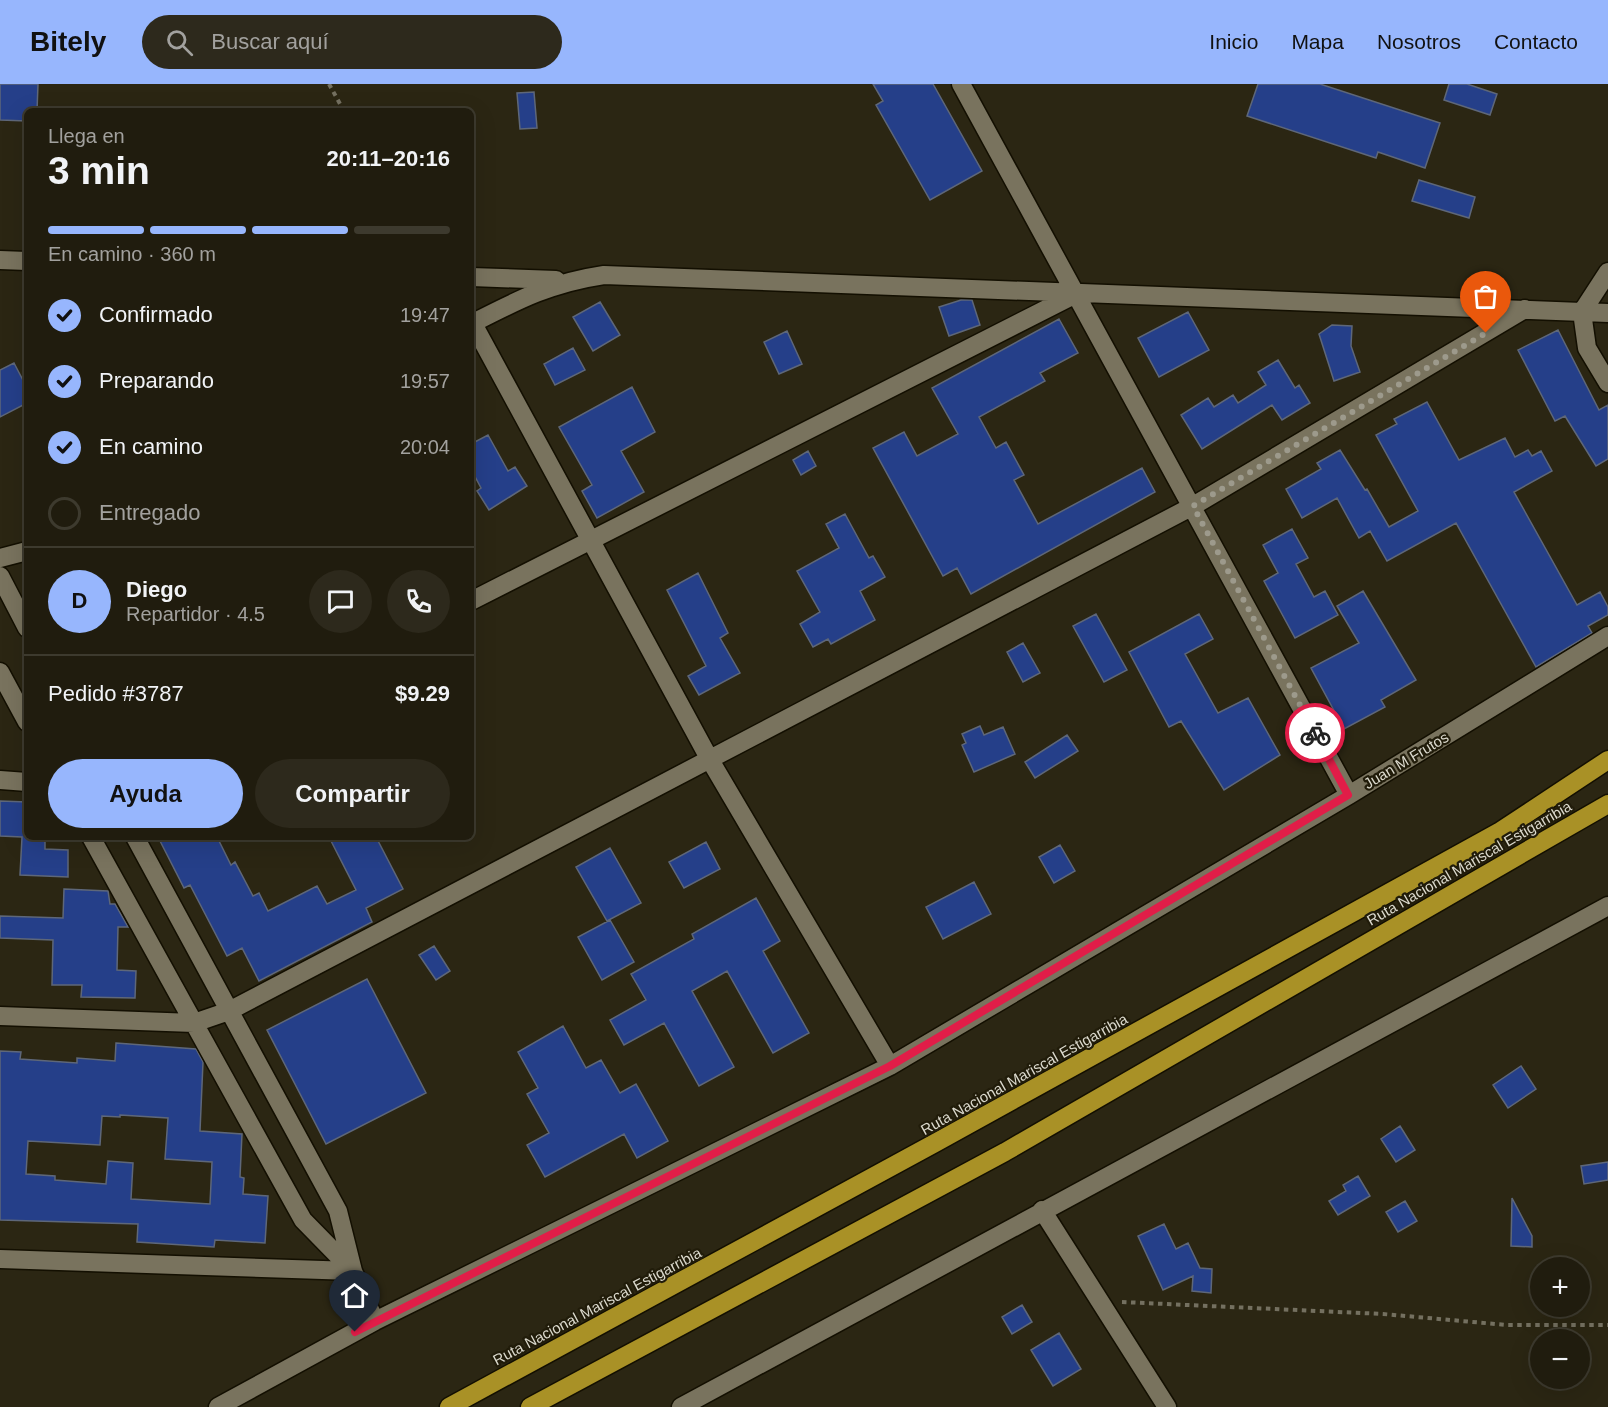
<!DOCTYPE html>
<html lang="es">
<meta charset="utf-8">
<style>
body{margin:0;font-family:Helvetica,sans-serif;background:#2d291c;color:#f1f3f6;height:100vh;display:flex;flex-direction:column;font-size:22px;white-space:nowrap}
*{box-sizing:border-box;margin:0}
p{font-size:20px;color:#a2a19e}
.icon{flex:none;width:33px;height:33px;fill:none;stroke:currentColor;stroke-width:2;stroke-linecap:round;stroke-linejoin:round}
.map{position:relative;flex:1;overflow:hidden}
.panel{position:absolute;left:24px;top:24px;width:450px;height:732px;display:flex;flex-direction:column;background:#201c0e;border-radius:9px;box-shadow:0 6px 24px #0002,0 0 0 2px #3d3a2e}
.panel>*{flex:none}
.controls{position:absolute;left:1530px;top:1173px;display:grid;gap:12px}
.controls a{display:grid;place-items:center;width:60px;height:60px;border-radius:50%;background:#201c0e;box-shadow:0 6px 24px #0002,0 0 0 2px #3d3a2e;font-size:30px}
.pin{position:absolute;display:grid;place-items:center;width:51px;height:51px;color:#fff;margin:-62px -26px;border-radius:50% 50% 50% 0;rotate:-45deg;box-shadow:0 0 6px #0007}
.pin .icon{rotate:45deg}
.courier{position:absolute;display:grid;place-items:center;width:60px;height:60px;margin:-30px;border:4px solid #e11d48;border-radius:50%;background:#fff;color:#222;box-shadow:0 2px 8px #0007}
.headline em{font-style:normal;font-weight:700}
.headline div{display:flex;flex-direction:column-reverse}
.headline{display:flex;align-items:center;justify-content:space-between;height:102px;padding:0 24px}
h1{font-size:39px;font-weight:700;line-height:45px}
.bar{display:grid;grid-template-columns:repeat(4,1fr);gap:9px 6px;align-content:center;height:72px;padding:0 24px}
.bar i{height:8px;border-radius:4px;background:#3d3a2e}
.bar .current{background:#97b6fd}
.bar p{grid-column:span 4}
.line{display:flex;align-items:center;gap:15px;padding:0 24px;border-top:2px solid #3d3a2e}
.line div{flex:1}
.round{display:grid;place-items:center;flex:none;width:63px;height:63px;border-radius:32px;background:#2d291c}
ol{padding:0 24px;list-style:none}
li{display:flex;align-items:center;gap:18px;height:66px}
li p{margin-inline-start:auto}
li .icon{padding:6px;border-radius:50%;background:#97b6fd;color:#111;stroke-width:4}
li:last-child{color:#a2a19e}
li i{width:33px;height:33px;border:3px solid #3d3a2e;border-radius:50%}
.primary-button{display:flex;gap:12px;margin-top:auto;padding:12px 24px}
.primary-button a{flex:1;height:69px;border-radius:36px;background:#97b6fd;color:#111;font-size:24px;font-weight:700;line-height:69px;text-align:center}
.primary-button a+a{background:#2d291c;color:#f1f3f6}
header{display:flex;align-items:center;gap:36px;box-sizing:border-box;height:84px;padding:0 30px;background:#97b6fd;color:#111}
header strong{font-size:28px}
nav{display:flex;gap:33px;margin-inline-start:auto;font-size:21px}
.search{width:420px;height:54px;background:#2d291c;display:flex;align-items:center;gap:15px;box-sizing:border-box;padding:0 21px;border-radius:33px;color:#a2a19e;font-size:22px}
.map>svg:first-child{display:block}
.building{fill:#253f89;stroke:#5e6779;stroke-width:1.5;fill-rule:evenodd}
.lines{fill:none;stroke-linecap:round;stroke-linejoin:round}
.minor-casing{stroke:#130f01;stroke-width:21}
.highway-casing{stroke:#130f01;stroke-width:21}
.path{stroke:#747060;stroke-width:4;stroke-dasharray:4.5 4.5;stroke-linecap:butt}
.minor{stroke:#79735e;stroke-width:18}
.highway{stroke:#a99126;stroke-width:18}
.done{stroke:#9d9a8c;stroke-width:6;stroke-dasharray:0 10.8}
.route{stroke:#e11d48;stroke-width:8}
.labels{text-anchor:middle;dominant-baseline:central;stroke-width:4.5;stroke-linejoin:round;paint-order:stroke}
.street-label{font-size:15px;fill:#dbd9cd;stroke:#211c0a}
</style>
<header>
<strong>Bitely</strong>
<div class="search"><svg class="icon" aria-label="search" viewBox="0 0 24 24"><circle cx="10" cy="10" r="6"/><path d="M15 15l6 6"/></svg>Buscar aquí</div>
<nav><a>Inicio</a><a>Mapa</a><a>Nosotros</a><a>Contacto</a></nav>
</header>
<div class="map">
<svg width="1608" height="1323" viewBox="0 0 1608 1323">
<rect width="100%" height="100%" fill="#2b2613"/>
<path class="building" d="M0,0h38l-1,27h-10v10l-27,-1z
M873,0h60l49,87 -52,29 -54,-95 7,-4z
M1258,0h62l120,39 -15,45 -47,-16 -2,6 -129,-42z
M1449,0h18l30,10 -7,21 -46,-15z
M534,8l3,36 -17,1 -3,-36z
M1419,96l56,17 -6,21 -57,-17z
M961,216h11l8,25 -31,11 -10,-29z
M600,218l20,33 -27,16 -20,-34z
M1188,228l21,38 -50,27 -21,-39z
M1059,235l19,34 -38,20 5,8 -66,36 17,31 10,-6 18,33 -10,5 24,44 104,-56 13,24 -184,102 -14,-26 -14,8 -70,-128 31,-16 13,24 41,-22 -26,-46z
M1332,241l20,1 -1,20 9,26 -26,9 -15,-47z
M1558,246l41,80 9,-5v54l-12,7 -31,-50 -10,5 -37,-71z
M787,247l15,33 -23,10 -15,-32z
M573,264l12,22 -30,15 -11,-21z
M1278,276l17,28 4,-3 11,18 -28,17 -10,-15 -70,44 -21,-34 27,-17 6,9 19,-12 5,8 28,-18 -8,-13z
M14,279l13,25v15l-27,14v-47z
M632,303l23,45 -34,19 23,41 -47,26 -15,-27 10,-6 -33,-58z
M1427,318l32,58 46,-22 10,19 13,-7 4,6 9,-5 11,20 -38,21 63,113 23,-13 8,15v8l-20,11 4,7 -56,34 -80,-144 -69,38 -17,-30 -11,7 -22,-40 -35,20 -16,-29 35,-20 -4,-6 23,-13 25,40 2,-1 22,38 29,-16 -42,-76 21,-11 -3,-5z
M488,351l20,36 7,-4 12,19 -38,24 -12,-19 4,-3 -10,-19v-25z
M808,367l8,15 -15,9 -8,-15z
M845,430l24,44 4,-2 12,21 -25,14 15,29 -44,24 -3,-5 -15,8 -13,-23 20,-12 -23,-41 42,-23 -13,-24z
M1292,445l16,29 -12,6 18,33 11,-6 13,24 -43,23 -31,-57 14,-8 -15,-28z
M698,489l30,60 -8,5 20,35 -41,22 -11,-19 18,-10 -39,-76z
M1363,507l53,89 -35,20 4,7 -41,22 -33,-61 48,-25 -22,-37z
M1096,530l31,56 -23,12 -31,-56z
M1199,530l14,25 -28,15 33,59 30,-15 32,57 -56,35 -43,-69 -12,6 -40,-75z
M1023,559l17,30 -17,9 -16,-30z
M980,642l4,9 19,-8 12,27 -41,18 -12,-27 4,-2 -4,-9z
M1067,651l11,16 -43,27 -10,-16z
M0,717l27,1v35h18v12l23,1v27l-48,-2 2,-38 -22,-1z
M158,753h59l14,28 4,-3 18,34 6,-3 9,18 49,-25 10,18 29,-14 -27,-53h47l27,52 -37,19 6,14 -113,59 -17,-33 -15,8 -37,-71 -6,3z
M706,758l14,27 -36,19 -15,-26z
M1060,761l15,26 -21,12 -15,-26z
M610,764l31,55 -34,18 -31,-54z
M974,798l17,32 -48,25 -17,-32z
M64,805l44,2 2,13h5l13,23h-10l-1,43 19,1 -1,27 -54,-1 1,-12h-30l1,-45 -53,-2v-22l63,2z
M756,814l24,43 -17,10 46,82 -36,20 -46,-82 -35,20 42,76 -35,19 -35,-63 -40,22 -14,-25 36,-20 -15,-26 63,-35 -2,-5z
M610,836l24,42 -32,18 -24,-43z
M434,862l16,25 -14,9 -17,-25z
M367,895l59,114 -100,51 -59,-114z
M563,942l23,42 15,-8 19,33 16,-9 32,57 -31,17 -13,-24 -79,43 -18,-32 22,-12 -22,-39 11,-6 -20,-36z
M116,959l80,6 7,13 -3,69 42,3 -2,43 4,1 -1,16 25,2 -3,47 -50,-3 -1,7 -77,-5 1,-18 -138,-4v-169l21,1 -1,7 57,4v-5l38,3zM120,1031l48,3 -3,41 47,3 -2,42 -79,-5 2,-36 -25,-2 -2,23 -51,-4v-4l-29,-2 2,-33 72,4 2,-29 18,1z
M1521,982l15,23 -28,19 -15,-23z
M1400,1042l15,24 -19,12 -15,-23z
M1608,1078v18l-24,4 -3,-18z
M1358,1092l12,20 -32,19 -9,-14 17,-10 -3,-6z
M1512,1114l20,38v11l-21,-1z
M1405,1117l12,20 -19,11 -12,-20z
M1164,1140l12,25 12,-6 12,25 12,1 -1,24 -19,-2 1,-15 -30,14 -25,-54z
M1022,1221l10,17 -20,12 -10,-17z
M1059,1249l22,36 -28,17 -22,-36z"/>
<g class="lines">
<defs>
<path id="minor" d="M961,0l388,711
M0,176l27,1
M1608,188l-26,40 5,36 21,35
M471,193l85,3
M471,236l239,440 180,306
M471,240c47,-24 79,-41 133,-49l1004,38
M0,474l27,-7
M0,492l27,52
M471,517l603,-306
M0,588l27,50
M0,696l27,2
M91,753l212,383 49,50
M135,753l203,374 15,60 22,50
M0,932l194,7 35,-12 964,-505 332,-197
M1042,1126l125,197
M0,1175l353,12
M218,1323l157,-86 515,-255 459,-271 259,-159
M681,1323l927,-501"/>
<path id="highway" d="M449,1323l486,-264 564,-311 109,-72
M530,1323l475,-255 603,-348"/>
</defs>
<use href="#minor" class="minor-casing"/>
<use href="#highway" class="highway-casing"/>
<path class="path" d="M329,0l15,27
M1122,1218l261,12 124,11h101"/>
<use href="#minor" class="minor"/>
<use href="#highway" class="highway"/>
</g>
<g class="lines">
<path class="done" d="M1315,649l-122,-227 293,-173"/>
<path class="route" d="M355,1248l535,-266 458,-271 -33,-62"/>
</g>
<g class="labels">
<g class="street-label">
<text transform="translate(1406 676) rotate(-31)">Juan M Frutos</text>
<text transform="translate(1469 779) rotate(-30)">Ruta Nacional Mariscal Estigarribia</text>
<text transform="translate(1024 990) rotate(-29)">Ruta Nacional Mariscal Estigarribia</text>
<text transform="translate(597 1222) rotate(-28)">Ruta Nacional Mariscal Estigarribia</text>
</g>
</g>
</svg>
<div class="controls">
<a>+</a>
<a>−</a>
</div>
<div class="pin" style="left:1486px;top:249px;background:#ea580c"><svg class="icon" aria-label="bag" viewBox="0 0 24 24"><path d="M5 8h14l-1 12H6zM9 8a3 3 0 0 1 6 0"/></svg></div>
<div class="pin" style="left:355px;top:1248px;background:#1f2937"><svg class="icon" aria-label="home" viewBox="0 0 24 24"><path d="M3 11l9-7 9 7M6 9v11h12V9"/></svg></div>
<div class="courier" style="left:1315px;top:649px"><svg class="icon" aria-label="bike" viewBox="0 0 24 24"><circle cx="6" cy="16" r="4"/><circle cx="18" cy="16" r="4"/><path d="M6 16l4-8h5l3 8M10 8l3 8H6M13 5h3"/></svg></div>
<section class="panel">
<div class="headline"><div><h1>3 min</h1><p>Llega en</p></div><em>20:11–20:16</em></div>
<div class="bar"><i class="current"></i><i class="current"></i><i class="current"></i><i></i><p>En camino · 360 m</p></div>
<ol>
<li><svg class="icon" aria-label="check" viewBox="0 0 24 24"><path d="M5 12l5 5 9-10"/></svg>Confirmado<p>19:47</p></li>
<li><svg class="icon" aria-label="check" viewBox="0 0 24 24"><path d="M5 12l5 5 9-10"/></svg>Preparando<p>19:57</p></li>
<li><svg class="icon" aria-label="check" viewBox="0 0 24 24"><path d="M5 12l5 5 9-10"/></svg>En camino<p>20:04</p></li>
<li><i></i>Entregado</li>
</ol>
<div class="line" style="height:108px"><b class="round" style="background:#97b6fd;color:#111">D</b><div><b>Diego</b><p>Repartidor · 4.5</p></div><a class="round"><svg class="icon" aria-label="chat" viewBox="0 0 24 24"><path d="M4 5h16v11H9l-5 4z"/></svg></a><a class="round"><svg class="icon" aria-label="phone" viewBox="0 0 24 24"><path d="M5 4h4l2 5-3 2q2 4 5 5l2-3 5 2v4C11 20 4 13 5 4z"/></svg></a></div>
<div class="line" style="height:78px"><div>Pedido #3787</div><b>$9.29</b></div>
<div class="primary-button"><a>Ayuda</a><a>Compartir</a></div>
</section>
</div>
